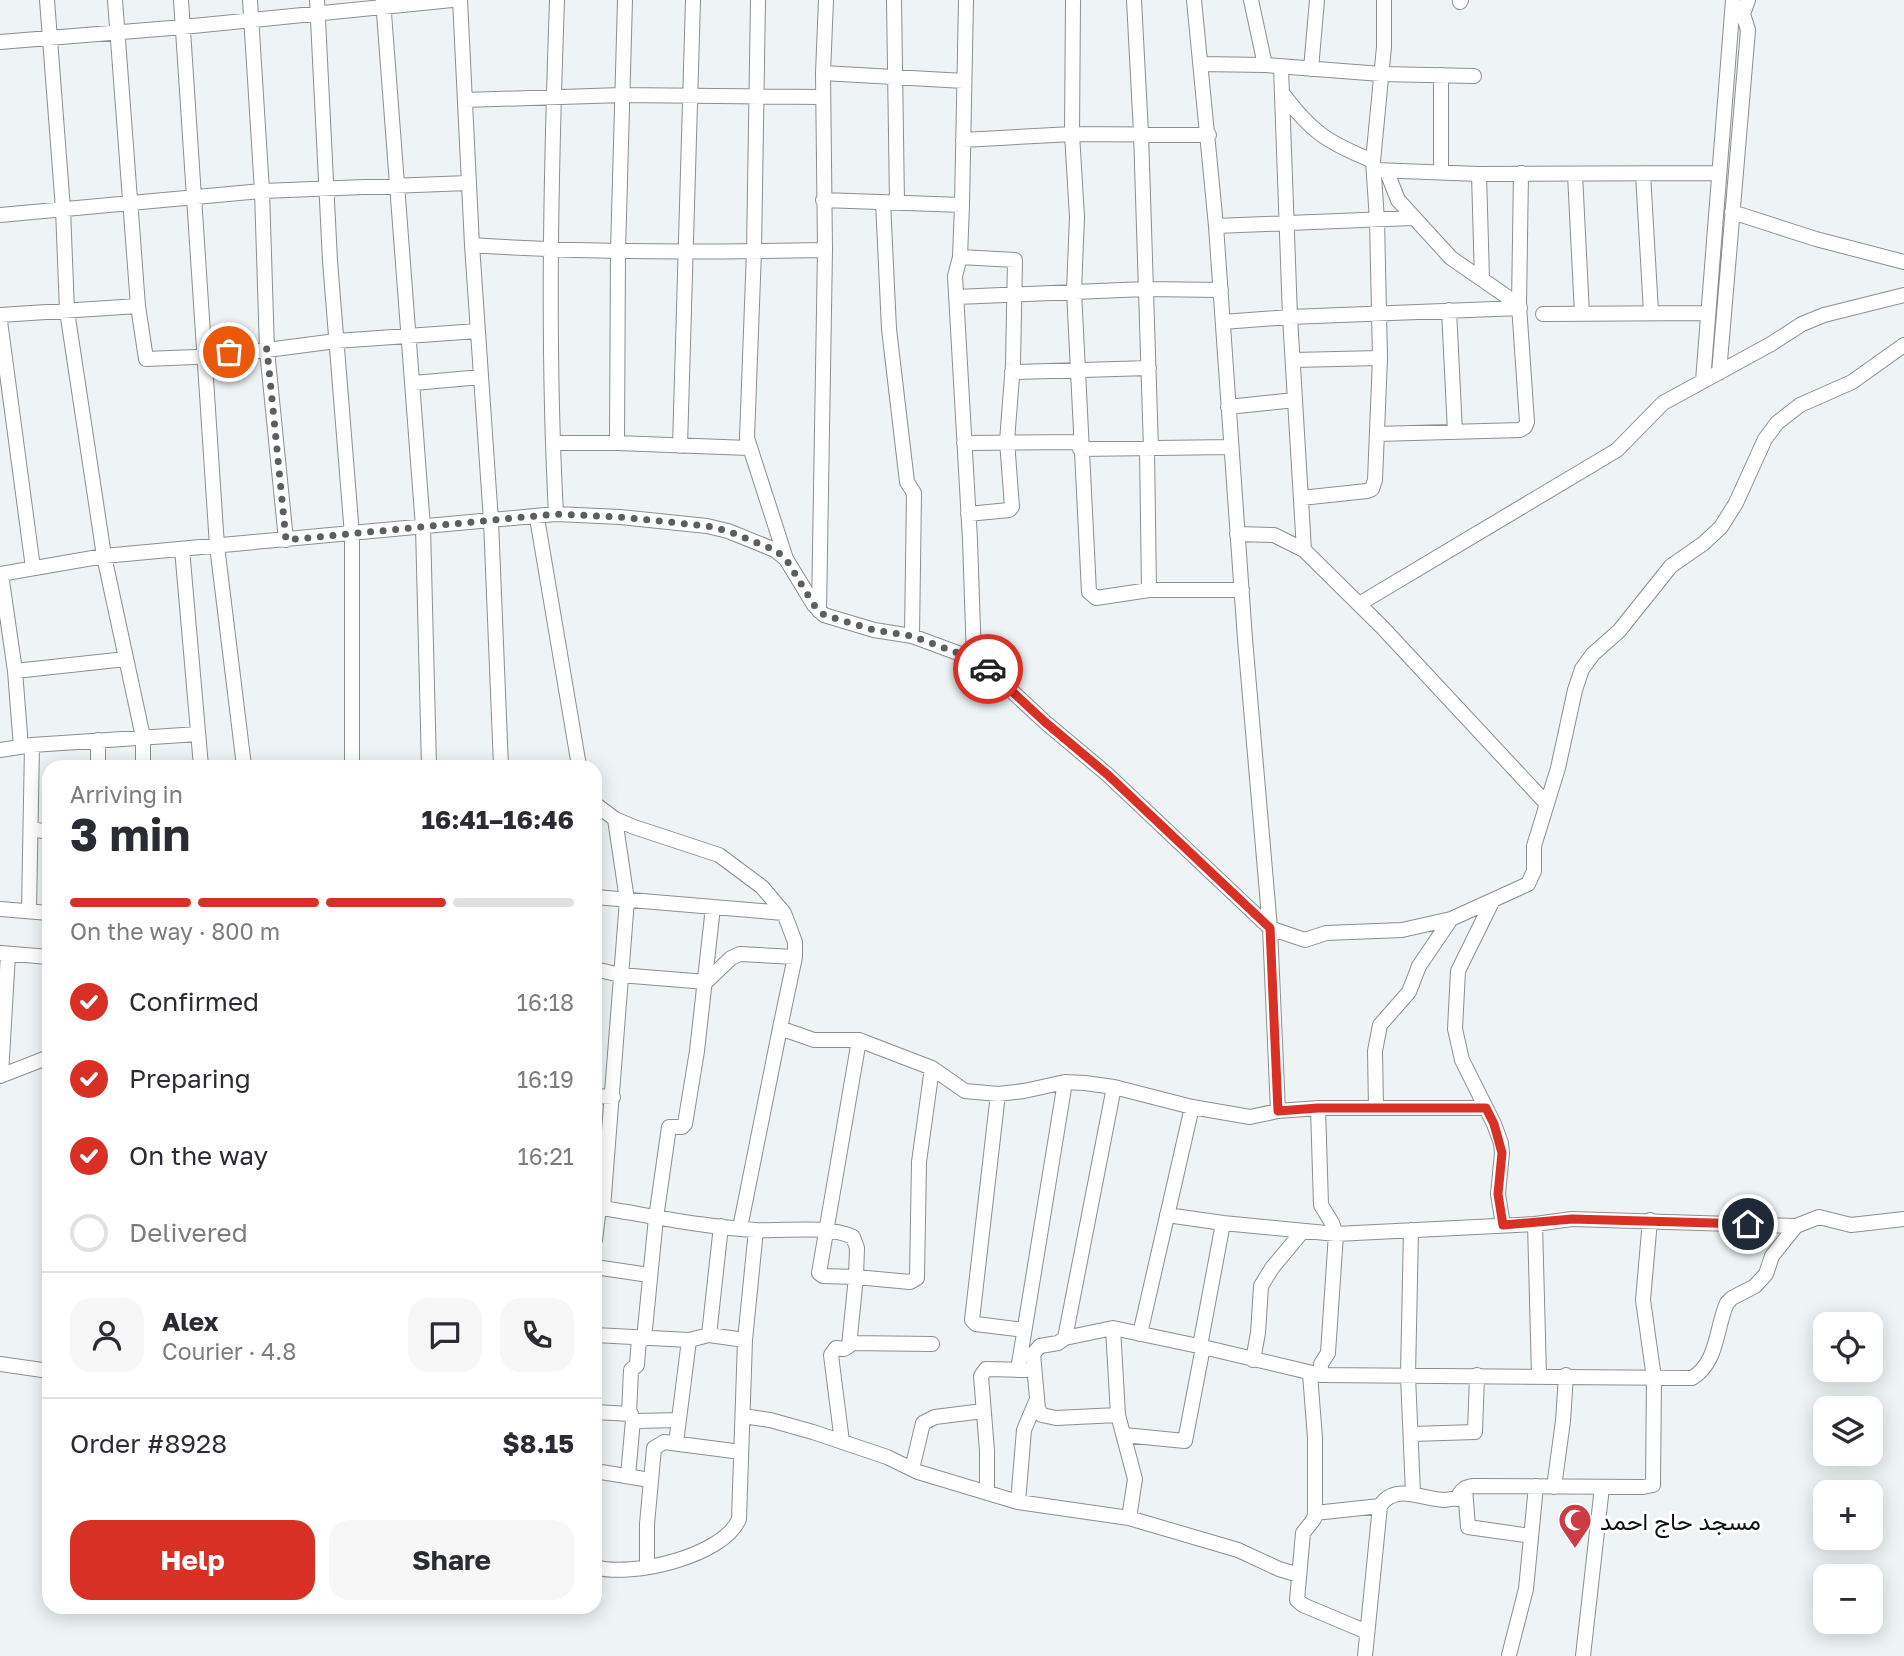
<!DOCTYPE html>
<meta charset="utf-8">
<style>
body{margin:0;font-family:"Golos Text",Vazirmatn,sans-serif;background:#f7f7f7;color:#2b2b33;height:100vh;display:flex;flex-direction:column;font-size:26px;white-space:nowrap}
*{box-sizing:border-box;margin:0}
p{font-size:23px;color:#7c7c81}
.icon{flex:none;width:38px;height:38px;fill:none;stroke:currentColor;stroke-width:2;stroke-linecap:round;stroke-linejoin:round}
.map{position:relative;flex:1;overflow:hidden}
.panel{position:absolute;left:42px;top:760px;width:560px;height:854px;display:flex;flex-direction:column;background:#fff;border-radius:21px;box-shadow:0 4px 18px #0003}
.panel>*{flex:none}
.controls{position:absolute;left:1813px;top:1312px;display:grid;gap:14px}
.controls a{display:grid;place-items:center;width:70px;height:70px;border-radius:14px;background:#fff;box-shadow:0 4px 18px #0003;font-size:35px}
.pin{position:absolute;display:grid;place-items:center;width:60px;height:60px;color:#fff;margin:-30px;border:4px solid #fff;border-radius:50%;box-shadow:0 2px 7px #0007}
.courier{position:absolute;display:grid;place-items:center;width:70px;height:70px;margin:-35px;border:5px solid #d93025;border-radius:50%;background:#fff;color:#222;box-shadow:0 2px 9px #0007}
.head em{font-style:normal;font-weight:700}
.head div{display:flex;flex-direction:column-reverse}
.head{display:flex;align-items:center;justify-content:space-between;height:119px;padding:0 28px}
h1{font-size:46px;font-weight:700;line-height:52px}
.bar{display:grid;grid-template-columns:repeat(4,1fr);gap:10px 7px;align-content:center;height:84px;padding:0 28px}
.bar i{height:9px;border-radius:5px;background:#e1e1e2}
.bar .active{background:#d93025}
.bar p{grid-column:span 4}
.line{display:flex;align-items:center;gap:18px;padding:0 28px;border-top:2px solid #e1e1e2}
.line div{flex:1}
.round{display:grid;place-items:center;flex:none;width:74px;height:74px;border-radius:21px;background:#f7f7f7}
ol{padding:0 28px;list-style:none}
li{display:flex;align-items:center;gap:21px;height:77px}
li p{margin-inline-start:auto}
li .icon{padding:7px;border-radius:50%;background:#d93025;color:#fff;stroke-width:4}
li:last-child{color:#7c7c81}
li i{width:38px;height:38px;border:4px solid #e1e1e2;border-radius:50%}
.action{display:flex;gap:14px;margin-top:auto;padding:14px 28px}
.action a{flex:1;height:80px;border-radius:21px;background:#d93025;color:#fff;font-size:28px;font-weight:700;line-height:80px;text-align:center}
.action a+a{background:#f7f7f7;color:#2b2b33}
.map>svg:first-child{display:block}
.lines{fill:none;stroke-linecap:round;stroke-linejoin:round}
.minor-casing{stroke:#8a8f90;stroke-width:16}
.minor{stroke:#fff;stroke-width:14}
.done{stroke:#5c5f60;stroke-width:7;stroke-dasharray:0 12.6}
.route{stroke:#d93025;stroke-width:9}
.labels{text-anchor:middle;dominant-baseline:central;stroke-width:6;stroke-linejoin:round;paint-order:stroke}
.poi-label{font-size:24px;fill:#0d0f10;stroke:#fff;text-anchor:start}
</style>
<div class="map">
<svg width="1904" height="1656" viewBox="0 0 1904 1656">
<rect width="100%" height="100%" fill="#eef4f5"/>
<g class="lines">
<defs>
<path id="minor" d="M47,0l16,209 4,102 37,245 39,181v29
M115,0l23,306 8,53 49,-2 14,-3 58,-4 69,-9 142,-10
M181,0l36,546 27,220
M250,0l12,191 5,159 19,190
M317,0l13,261 22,274v231
M383,0l40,527 6,239
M460,0l12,245 19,276 10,245
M758,0l-4,251 -7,187 39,121
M894,0l3,202
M966,0l-4,205 -2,52 -5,19 15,264 4,119
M1073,0l-1,134 5,83 -3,74 15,301 7,6 53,-8h93
M1134,0l7,133 10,316
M1194,0l22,226 29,413 25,289 8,183
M1251,0l14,65 116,9 93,2
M1460,2l1,-2
M0,42l183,-15 269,-27
M1201,64l64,1
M1281,67l9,250 14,233
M1311,69l6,-69
M823,73l141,8
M1283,94c29,39 46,49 90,67
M465,100l157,-5 201,2
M963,140l109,-6 137,1
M1375,170l104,4 239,-1
M1387,172l11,28 53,58 68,47
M1441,172v-97
M1479,174l3,105
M1575,174l7,140
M1643,174l8,138
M823,200l139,5
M883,202l6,127 18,153 7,11 -2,143
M1732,212l84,27 88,23
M0,215l262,-24 206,-8
M1216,226l196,-8
M472,245c118,8 235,7 353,5
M960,257l55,3 -2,104 -6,77 5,66 -3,3 -41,4
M956,297l189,-8 76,1
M1449,310l6,122
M1543,314l164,-1
M0,315l138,-9
M0,321l33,247
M1223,322l67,-5 230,-9
M1293,360l87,-2
M1012,372l137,-4
M1719,373l29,-343 -5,-16 5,-14
M1703,381l30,-381
M414,383l67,-6
M1228,407l67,-7
M1377,434l143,-4 5,-3 2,-5 -8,-117 2,-132
M553,443h64l132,5
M617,443l1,-192 7,-251
M964,443l116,-1
M680,446l13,-446
M1080,449l151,-2
M1147,449l2,141
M1301,498l66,-7 5,-2 3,-9 5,-122 -3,-138 -4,-59 11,-114v-47
M556,514c-9,-171 -5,-342 1,-514
M537,518l42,248
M1237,534l37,1 30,15 78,77 164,176
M182,549l19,217
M0,574l104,-18 452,-42 64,3 87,9 21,5 47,19 11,9 28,46 10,10 50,15 38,6 62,23 13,9 58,54 63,53 162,153 35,12 21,-7 76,-3 49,-11 77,-35 6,-13v-25l24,-78 17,-78 7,-21 11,-15 26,-23 52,-65 33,-23 17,-16 15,-24 29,-64 12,-16 23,-18 52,-23 52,-37
M1,574l14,97 6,76
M1359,604l258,-154 46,-47 108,-59 31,-20 22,-9 80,-20
M819,611l6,-361 -2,-177 3,-73
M15,671l111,-12
M0,750l32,-5 166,-11
M98,766v-26
M595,804l20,15 19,8 85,28 43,32 22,26 11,29v15l-15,71 34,12h45l73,28 33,23 33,3 26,-3 41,-9 20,1 29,4 78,20 58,10 28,-6 40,-3h168
M31,829l18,3
M595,897l189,16
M1492,902l-34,69 -3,58 7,31 32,64 7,19 1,10 -4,41 5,31
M0,909l49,4
M29,911l3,-166
M1,953l48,4
M595,969l25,6 86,7 25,-24 9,-4 55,3
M1,1075l7,-121
M0,1076l49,-19
M998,1094l-26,226 4,4 48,6
M595,1096l18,1
M1318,1108l3,97 11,18 4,11 -8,119 -7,11v11
M1376,1108l-1,-57 5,-26 29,-33 10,-26 32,-47
M595,1207c54,8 107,20 161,23 30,2 68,-6 97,7l4,11 -1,29 54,5 7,-4 2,-116 13,-94
M603,1208l24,-308 -12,-81
M1167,1215l56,8
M1535,1224l4,151
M740,1228l40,-200
M1411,1230l-3,146 5,117
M595,1240l4,-32
M595,1267l54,8
M1113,1328l5,87
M1140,1334l52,-227
M595,1335l94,5 20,-5 36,5
M709,1335l12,-109
M1065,1338l49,-251
M644,1339l12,-121 13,-91h13l3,-3 12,-73 16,-144
M850,1343l82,1
M1200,1346l23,-123 113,11 199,-10 37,-5 224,7
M1253,1360l5,-27 3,-47 11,-18 30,-36
M0,1364l49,7
M1018,1370l47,-288
M1310,1374l5,64v75
M595,1412l36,2 2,6 4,1 42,-1
M629,1414l2,-44 6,-5 2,-27
M743,1416l27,4 43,12 74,25 31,15 100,30 111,16 109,32 41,19 20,6
M1412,1434l63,-2 2,-57
M1124,1435l61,6 18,-94
M842,1442l-11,-87 5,-7 8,1 5,-3 7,-69 -33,-1 -4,-3 40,-233
M676,1443l13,-103
M912,1469l11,-46 12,-6 48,-6
M595,1471l55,9
M628,1476l5,-56
M1554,1487l9,-66 3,-46
M1465,1488l3,39 63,9
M987,1493v-42l-6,-75 5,-7 40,1
M1018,1502l6,-72 13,-31
M1129,1518l6,-39 -17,-64 -62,3 -14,-3 -4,-6 -5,-55 7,-8 18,-3 7,-5 48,-10 90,19 118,28 371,3c26,-15 24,-51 35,-75l5,-5 23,-12 11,-12 6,-18 24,-30 23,-9 32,8 53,-6
M647,1566v-42l7,-76 10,-6 77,10
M595,1567c36,11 129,-11 144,-48l6,-179 11,-110
M1367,1632l-64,-27 -6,-5 6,-67 11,-14 1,-6 65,-7c15,-24 43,-6 65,-6 4,-1 8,-2 12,-1 3,-8 7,-12 16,-13l170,1 10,-2 1,-107 -11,-78 7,-80
M1509,1655l17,-66 10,-103
M1365,1656l15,-150
M1583,1656l19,-169"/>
</defs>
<use href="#minor" class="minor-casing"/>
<use href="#minor" class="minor"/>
</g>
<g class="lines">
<path class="done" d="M229,352l38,-3 19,191 270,-26 64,3 87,9 21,5 47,19 11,9 28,46 10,10 50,15 38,6 62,23 14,10"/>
<path class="route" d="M988,669l57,53 63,53 162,153 8,183 40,-3h168l8,16 8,29 -4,41 5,31 69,-6 176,5"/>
</g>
<defs>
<symbol id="mosque-pin" viewBox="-11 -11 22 30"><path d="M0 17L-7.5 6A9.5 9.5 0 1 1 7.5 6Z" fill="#cc3c47" stroke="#fff"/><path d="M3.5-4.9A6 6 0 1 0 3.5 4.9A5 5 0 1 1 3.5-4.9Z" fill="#fff"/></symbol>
</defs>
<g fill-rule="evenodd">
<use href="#mosque-pin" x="1556" y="1501" width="38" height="52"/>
</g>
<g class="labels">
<g class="poi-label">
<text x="1600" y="1520">مسجد حاج احمد</text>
</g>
</g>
</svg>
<div class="controls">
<a><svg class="icon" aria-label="locate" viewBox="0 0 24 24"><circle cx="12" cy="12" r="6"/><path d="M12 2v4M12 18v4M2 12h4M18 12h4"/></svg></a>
<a><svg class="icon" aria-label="layers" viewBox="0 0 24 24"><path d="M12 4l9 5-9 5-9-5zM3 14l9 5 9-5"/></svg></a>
<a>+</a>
<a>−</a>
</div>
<div class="pin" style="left:229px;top:352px;background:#ea580c"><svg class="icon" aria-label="bag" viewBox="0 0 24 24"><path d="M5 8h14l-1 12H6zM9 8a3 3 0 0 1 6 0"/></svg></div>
<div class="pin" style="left:1748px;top:1224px;background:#1f2937"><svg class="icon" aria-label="home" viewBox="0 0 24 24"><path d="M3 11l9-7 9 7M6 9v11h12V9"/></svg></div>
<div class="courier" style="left:988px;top:669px"><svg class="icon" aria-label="car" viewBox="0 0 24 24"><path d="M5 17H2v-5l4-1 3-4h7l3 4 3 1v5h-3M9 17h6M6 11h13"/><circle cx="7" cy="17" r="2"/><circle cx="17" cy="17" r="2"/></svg></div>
<section class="panel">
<div class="head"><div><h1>3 min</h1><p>Arriving in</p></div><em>16:41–16:46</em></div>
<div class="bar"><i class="active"></i><i class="active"></i><i class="active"></i><i></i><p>On the way · 800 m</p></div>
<ol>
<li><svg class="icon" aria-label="check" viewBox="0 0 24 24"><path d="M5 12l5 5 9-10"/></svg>Confirmed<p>16:18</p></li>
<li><svg class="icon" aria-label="check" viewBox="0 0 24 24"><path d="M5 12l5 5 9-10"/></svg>Preparing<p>16:19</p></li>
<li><svg class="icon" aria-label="check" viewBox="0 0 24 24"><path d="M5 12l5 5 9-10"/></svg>On the way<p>16:21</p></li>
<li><i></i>Delivered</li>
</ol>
<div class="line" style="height:126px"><a class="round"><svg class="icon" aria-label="person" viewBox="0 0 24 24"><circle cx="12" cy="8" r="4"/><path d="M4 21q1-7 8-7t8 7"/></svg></a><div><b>Alex</b><p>Courier · 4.8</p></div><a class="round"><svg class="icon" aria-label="chat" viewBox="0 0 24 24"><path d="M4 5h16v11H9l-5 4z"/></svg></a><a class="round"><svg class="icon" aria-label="phone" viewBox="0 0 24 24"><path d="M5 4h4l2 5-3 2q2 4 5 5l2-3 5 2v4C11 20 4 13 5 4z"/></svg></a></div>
<div class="line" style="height:91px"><div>Order #8928</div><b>$8.15</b></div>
<div class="action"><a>Help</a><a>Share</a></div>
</section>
</div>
